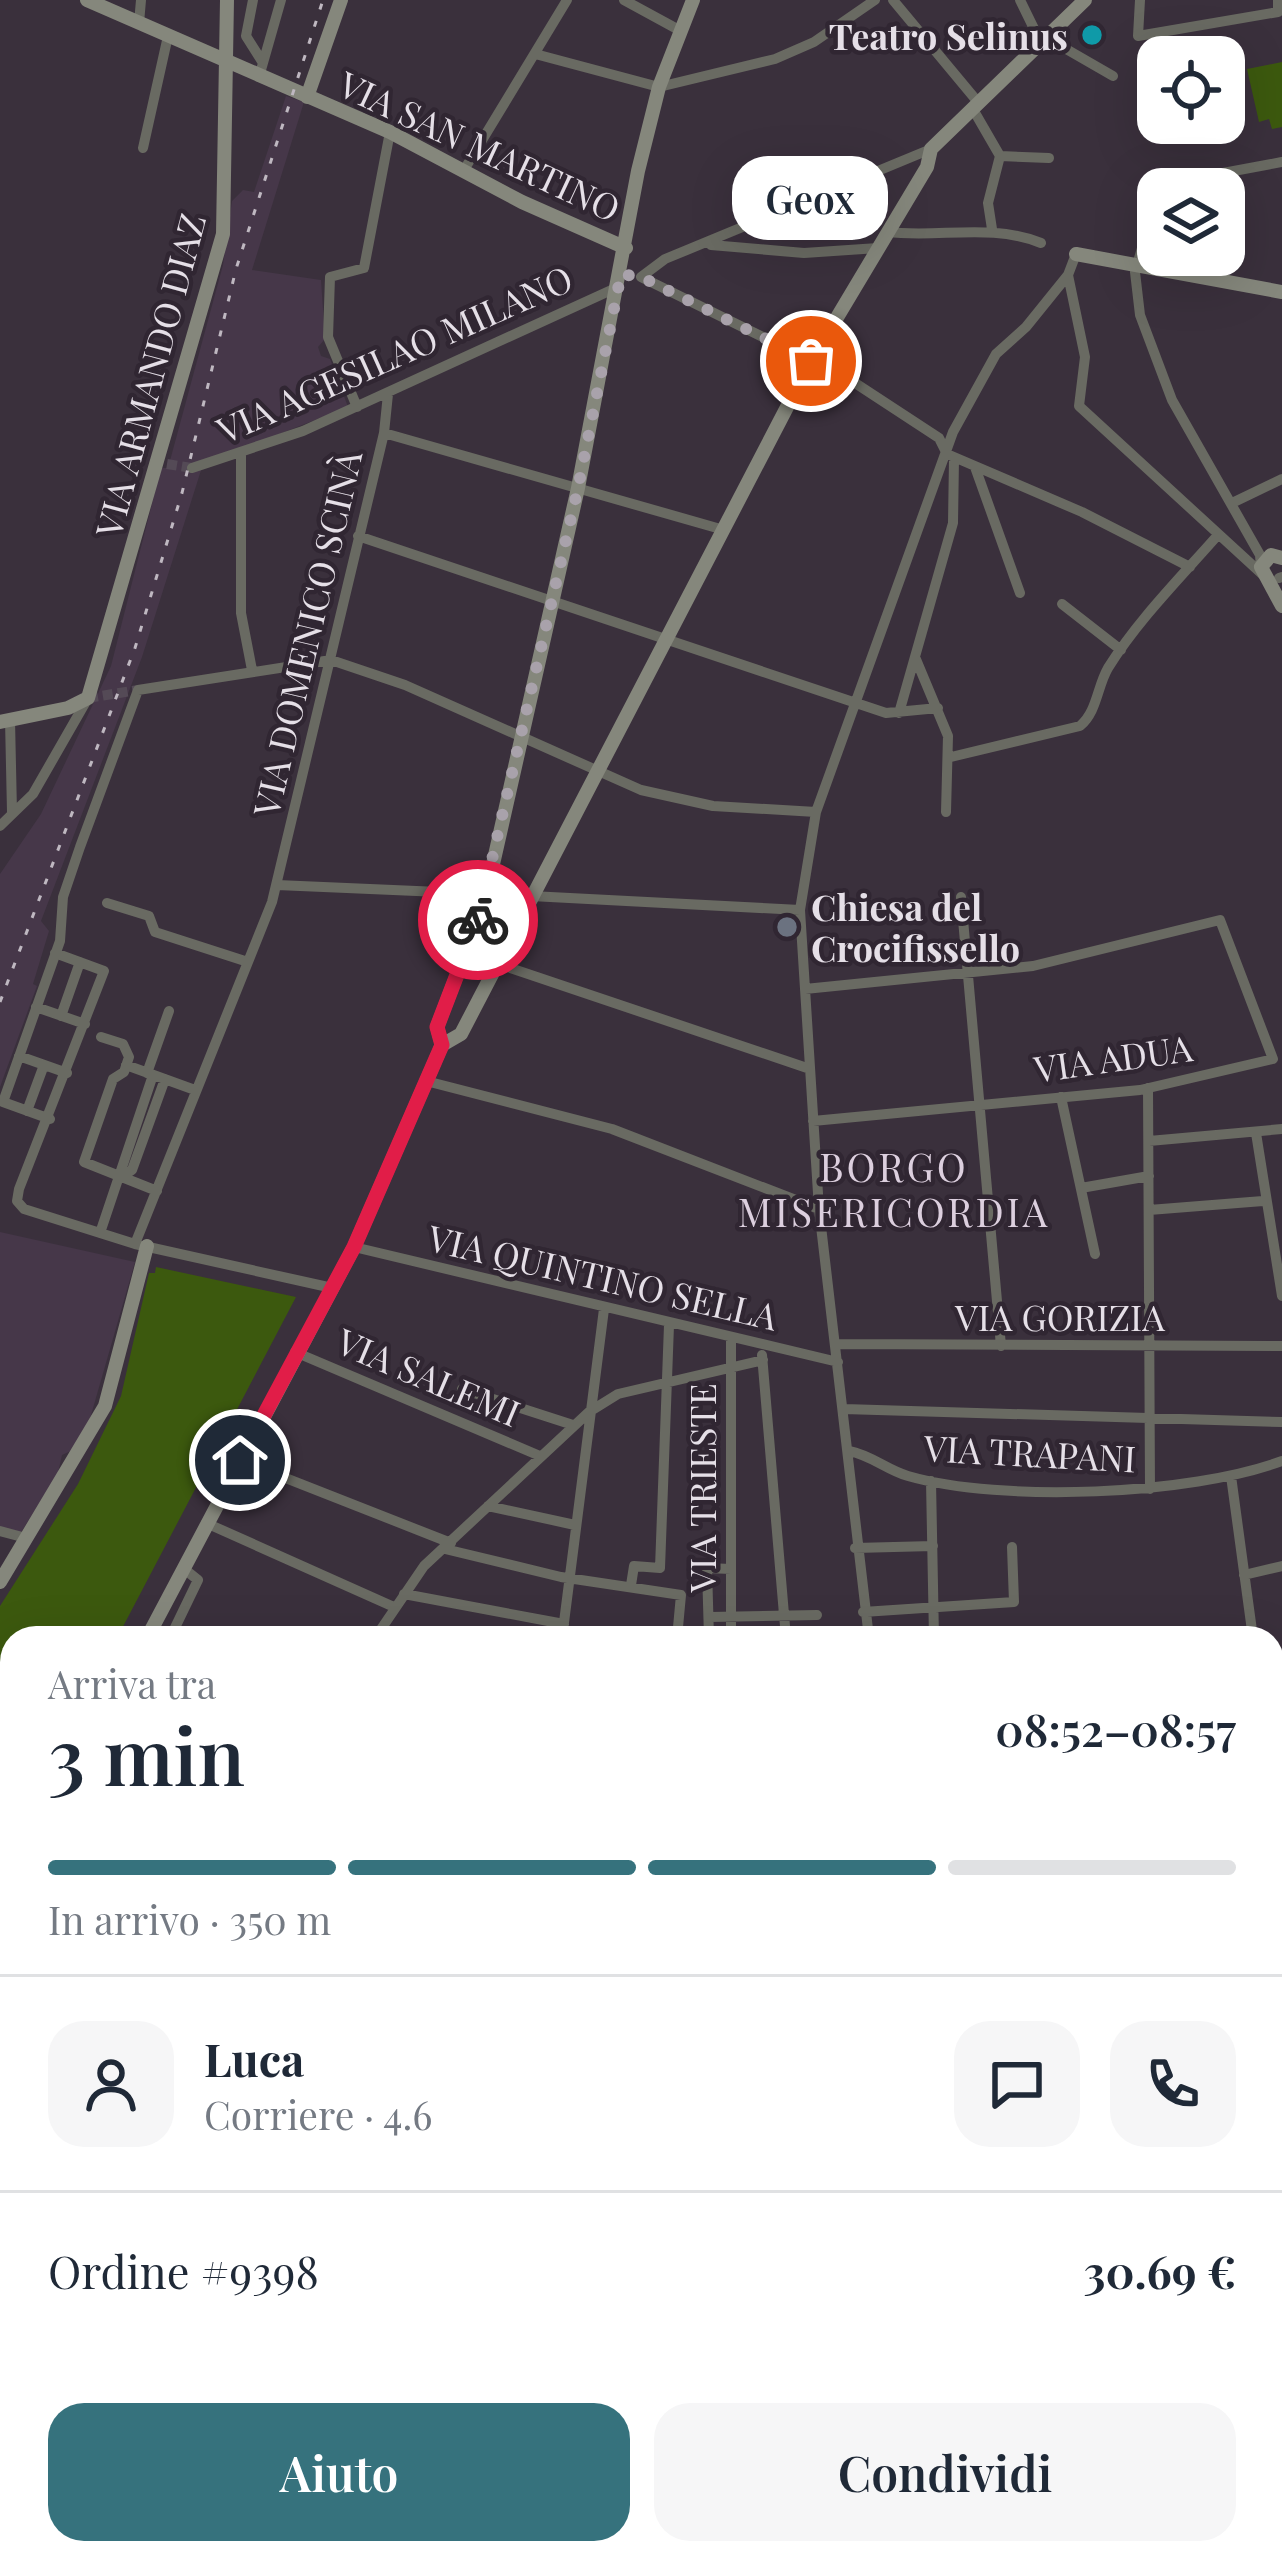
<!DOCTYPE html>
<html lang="it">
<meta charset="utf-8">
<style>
body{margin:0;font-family:"Playfair Display",serif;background:#f6f6f7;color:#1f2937;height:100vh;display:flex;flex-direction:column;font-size:45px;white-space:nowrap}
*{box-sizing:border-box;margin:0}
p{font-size:39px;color:#747a83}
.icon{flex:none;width:66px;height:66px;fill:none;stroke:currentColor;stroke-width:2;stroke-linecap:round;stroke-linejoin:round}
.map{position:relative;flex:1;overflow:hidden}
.side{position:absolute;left:0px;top:1626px;width:1284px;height:939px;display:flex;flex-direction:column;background:#fff;border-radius:36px 36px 0 0;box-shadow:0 12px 48px #0002}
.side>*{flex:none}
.fabs{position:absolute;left:1137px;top:36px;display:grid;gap:24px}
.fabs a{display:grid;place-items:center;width:108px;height:108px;border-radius:24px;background:#fff;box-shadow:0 12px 48px #0002;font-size:60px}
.pin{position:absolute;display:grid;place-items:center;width:102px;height:102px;color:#fff;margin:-51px;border:6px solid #fff;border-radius:50%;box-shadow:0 3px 12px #0007}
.courier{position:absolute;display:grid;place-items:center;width:120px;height:120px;margin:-60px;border:9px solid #e11d48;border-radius:50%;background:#fff;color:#222;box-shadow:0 3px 15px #0007}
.bubble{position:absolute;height:84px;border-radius:36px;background:#fff;box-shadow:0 12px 48px #0002;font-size:39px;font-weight:600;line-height:84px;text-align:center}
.summary em{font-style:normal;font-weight:600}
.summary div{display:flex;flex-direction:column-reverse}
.summary{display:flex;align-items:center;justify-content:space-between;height:204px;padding:0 48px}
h1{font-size:78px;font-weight:600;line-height:90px}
.bar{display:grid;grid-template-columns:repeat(4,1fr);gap:18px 12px;align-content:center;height:144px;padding:0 48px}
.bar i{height:15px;border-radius:9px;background:#e0e1e3}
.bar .on{background:#36727d}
.bar p{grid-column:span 4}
.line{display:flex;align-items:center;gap:30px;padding:0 48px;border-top:3px solid #e0e1e3}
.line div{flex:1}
.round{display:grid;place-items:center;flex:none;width:126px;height:126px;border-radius:36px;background:#f6f6f7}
.action{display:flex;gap:24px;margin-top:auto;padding:24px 48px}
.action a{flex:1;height:138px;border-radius:36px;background:#36727d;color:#fff;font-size:48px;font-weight:600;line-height:138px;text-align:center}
.action a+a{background:#f6f6f7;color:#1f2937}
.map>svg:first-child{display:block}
.built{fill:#463749}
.green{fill:#3c590e}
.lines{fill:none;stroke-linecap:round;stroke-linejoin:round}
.street-tunnel{stroke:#544a56;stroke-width:10;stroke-dasharray:10 5;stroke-linecap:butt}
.street{stroke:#696a62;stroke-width:10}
.secondary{stroke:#85877c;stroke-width:14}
.rail{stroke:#bfb8c1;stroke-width:3;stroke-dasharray:6 12;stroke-linecap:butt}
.done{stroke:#a9a2ab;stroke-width:12;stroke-dasharray:0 21.6}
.route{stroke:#e11d48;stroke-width:15}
.culture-dot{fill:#0f9aa8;stroke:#302632;stroke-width:4.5}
.worship-dot{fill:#6b7280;stroke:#302632;stroke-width:4.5}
.labels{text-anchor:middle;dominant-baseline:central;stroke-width:9;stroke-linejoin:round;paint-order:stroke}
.poi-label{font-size:36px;font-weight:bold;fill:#e5dfe7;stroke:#302632;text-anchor:end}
.street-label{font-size:36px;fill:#e5dfe7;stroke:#302632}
.neighbourhood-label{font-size:39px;letter-spacing:3px;fill:#dccfde;stroke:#302632}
</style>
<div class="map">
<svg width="1282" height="2564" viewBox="0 0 1282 2564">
<rect width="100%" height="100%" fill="#3a303c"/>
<path class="built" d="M286,96l18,6 -52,168 69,10 4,59 -7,8 3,9 9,3 18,48 -145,57 -61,193 -101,264 8,10 -16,53 4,2 -37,101v-213l41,-60 70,-148 50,-198h7l55,-203 9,-64 11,-11 11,2z
M0,1232l135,30 -48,167 -14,21 -11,5 -4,18 -38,61 -20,-6z"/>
<path class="green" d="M1282,62v65l-10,2 -3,-10 -10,3 -12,-53z
M156,1267l140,30 -179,341h-105v131l-12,-7v-156l78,-122 43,-88 28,-123h6z"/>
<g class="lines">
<path class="street-tunnel" d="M167,464l25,4
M88,698l50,-8"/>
<path class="street" d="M253,0l-7,36 17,27
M624,0l55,30
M893,0l84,101
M1020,0l21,43
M1140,0l-2,36 140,-24v-12
M139,23l2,-23
M1047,38l66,38
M539,55l120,32 116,-28 39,-17 61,-42
M259,77l22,-77
M974,111l26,45 49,2
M143,148l25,-112
M464,170l103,-170
M992,229l-4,-26 12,-47
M887,232c53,6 104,-9 154,11
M711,245l93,8 74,-5
M1076,254l-8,21 17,82 -6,49 183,168
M641,277l211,104 87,57 8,16
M641,277l24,-18 266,-110
M357,407l-29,-70 2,-60 34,-9 26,-136
M384,433l340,97
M947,454l135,58 108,55
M241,455v158l11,57
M975,467l45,126
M192,468l111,-37 315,-144
M1232,503l50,-24
M358,536l528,177 52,-5
M1261,567l-1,-12 -88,-155 -32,-85 -5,-43 22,-75 -4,-11 129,-24
M1279,578l3,-1
M1062,604l59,46
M915,657l33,79 -2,76
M899,713l54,-190 1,-64
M10,720l2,92
M951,757l129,-31c17,-14 17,-39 28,-58 30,-48 72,-90 109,-132
M0,826l33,-32 55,-96
M277,885l209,9
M531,896l269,14
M961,897l40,449
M107,903l42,13 6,16 93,30
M484,904l36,13
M55,953l49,18 -85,218 -2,12 7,8 111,35 193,43
M466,953l344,116
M805,989l228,-23 187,-46 53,139 -133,31 -327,31
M36,1007l49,17
M61,1016l19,-54
M101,1037l22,7 6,13 -5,15 -11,7 -29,83 73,29
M19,1056l48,17
M126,1065l69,25
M147,1073l22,-62
M426,1081l186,48 207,80
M1148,1088l2,401
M1061,1097l34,157
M27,1111l17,-46
M50,1119l-47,-17 57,-161 3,-44 17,-50 58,-157 193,-30 74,25 236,105 72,16 103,6
M1256,1133l26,163
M1149,1141l133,-12
M122,1177l10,-7 33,-91
M1081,1188l68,-12
M1149,1210l114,-9
M100,1233l53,-158
M135,1244l137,-342 112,-469 4,-39
M354,1247l484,115
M731,1338v300
M837,1344l445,2
M295,1352l245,104
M762,1355l24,283
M462,1389l111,36
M844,1409l438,13
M849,1451c22,4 38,19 59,25 94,27 282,19 374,-15
M240,1460l211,83
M1231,1476l22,162
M931,1481l3,157
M488,1506l87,19
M206,1523l188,84
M0,1531l26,7
M855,1548l78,-2
M445,1549l116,28 120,18 -4,43
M1244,1575l38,-9
M631,1585l3,-19 26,2 9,-243
M404,1594l160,30
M863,1612l151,-10 -2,-55
M710,1617l107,-2
M170,1638l28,-58 -15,-12
M375,1638l49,-72 165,-154 29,-18 145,-34
M562,1638l42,-329
M709,1638l-2,-70 24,1
M869,1638l-50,-429 -19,-299 16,-98 137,-380 43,-78 30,-27 42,-52
M0,1793l5,-10 7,3
M0,1862l12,6
M0,1978l12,-24
M0,2011l12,5
M0,2086l12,-26
M0,2144l12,3
M1272,2146l10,-10
M1272,2218l10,3
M1272,2294l10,3
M1272,2514l10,-8
M431,2553l4,11
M837,2553l1,11
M1044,2553l2,11
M1115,2553l3,11
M7,2564l-4,-214 9,-79
M1212,2564l13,-11"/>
<path class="secondary" d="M87,0l303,132 132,70 104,46
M307,97l34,-97
M1076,254l206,38
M1282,558l-11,-3 -10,12 21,39
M0,722l68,-14 20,-10 135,-464 4,-234
M442,1045l19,-11 350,-673 116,-194 4,-18 154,-149
M0,1582l105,-176 42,-160
M147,1638l207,-391 88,-202 -5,-18 47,-123 94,-416 60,-317 21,-84 34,-87
M0,1925l12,-23"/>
<path class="rail" d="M0,1002l135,-354 47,-155 54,-224 87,-269"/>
</g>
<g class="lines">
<path class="done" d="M478,920l100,-432 43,-214 20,3 170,84"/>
<path class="route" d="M240,1460l114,-213 88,-202 -5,-18 41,-107"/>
</g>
<circle class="culture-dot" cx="1092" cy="35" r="12"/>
<circle class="worship-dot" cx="787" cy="927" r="12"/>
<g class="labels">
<g class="poi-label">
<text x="1068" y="35">Teatro Selinus</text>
<text x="811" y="906" text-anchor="start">Chiesa del<tspan x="811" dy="41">Crocifissello</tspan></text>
</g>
<g class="street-label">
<text transform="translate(480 145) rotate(25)">VIA SAN MARTINO</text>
<text transform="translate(394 353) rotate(-24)">VIA AGESILAO MILANO</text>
<text transform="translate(149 375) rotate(-75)">VIA ARMANDO DIAZ</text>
<text transform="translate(306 633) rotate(-77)">VIA DOMENICO SCINÀ</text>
<text transform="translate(1113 1057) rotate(-8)">VIA ADUA</text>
<text transform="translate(603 1276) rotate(13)">VIA QUINTINO SELLA</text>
<text x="1060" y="1316">VIA GORIZIA</text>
<text transform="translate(429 1376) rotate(23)">VIA SALEMI</text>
<text transform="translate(1030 1452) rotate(3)">VIA TRAPANI</text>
<text transform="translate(701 1488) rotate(-90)">VIA TRIESTE</text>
</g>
<g class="neighbourhood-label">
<text x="894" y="1166">BORGO<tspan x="894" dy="45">MISERICORDIA</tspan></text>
</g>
</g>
</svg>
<div class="fabs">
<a><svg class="icon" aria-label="locate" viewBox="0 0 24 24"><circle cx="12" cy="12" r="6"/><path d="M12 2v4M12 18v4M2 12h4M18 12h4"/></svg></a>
<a><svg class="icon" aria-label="layers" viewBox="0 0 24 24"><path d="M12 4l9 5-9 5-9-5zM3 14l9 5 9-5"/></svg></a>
</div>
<div class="pin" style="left:811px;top:361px;background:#ea580c"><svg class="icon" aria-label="bag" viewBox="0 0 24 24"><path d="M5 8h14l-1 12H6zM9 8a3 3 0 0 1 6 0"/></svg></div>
<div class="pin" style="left:240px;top:1460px;background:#1f2937"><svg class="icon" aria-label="home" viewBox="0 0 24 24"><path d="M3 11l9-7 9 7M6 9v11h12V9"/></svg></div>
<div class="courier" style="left:478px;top:920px"><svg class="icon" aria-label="bike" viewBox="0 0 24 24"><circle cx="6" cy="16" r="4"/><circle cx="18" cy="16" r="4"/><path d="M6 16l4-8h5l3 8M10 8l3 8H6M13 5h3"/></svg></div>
<div class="bubble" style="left:732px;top:156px;width:156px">Geox</div>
<section class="side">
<div class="summary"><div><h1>3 min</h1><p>Arriva tra</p></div><em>08:52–08:57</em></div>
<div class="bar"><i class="on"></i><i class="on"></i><i class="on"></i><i></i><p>In arrivo · 350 m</p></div>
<div class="line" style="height:216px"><a class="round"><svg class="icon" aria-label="person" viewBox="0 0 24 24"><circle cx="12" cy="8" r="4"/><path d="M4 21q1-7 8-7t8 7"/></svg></a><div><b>Luca</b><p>Corriere · 4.6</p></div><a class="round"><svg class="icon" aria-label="chat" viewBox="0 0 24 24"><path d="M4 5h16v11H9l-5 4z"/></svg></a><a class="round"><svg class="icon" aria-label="phone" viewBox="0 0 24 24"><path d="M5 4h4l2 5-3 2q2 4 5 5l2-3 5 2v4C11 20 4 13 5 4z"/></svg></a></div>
<div class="line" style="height:156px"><div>Ordine #9398</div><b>30.69 €</b></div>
<div class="action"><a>Aiuto</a><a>Condividi</a></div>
</section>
</div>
